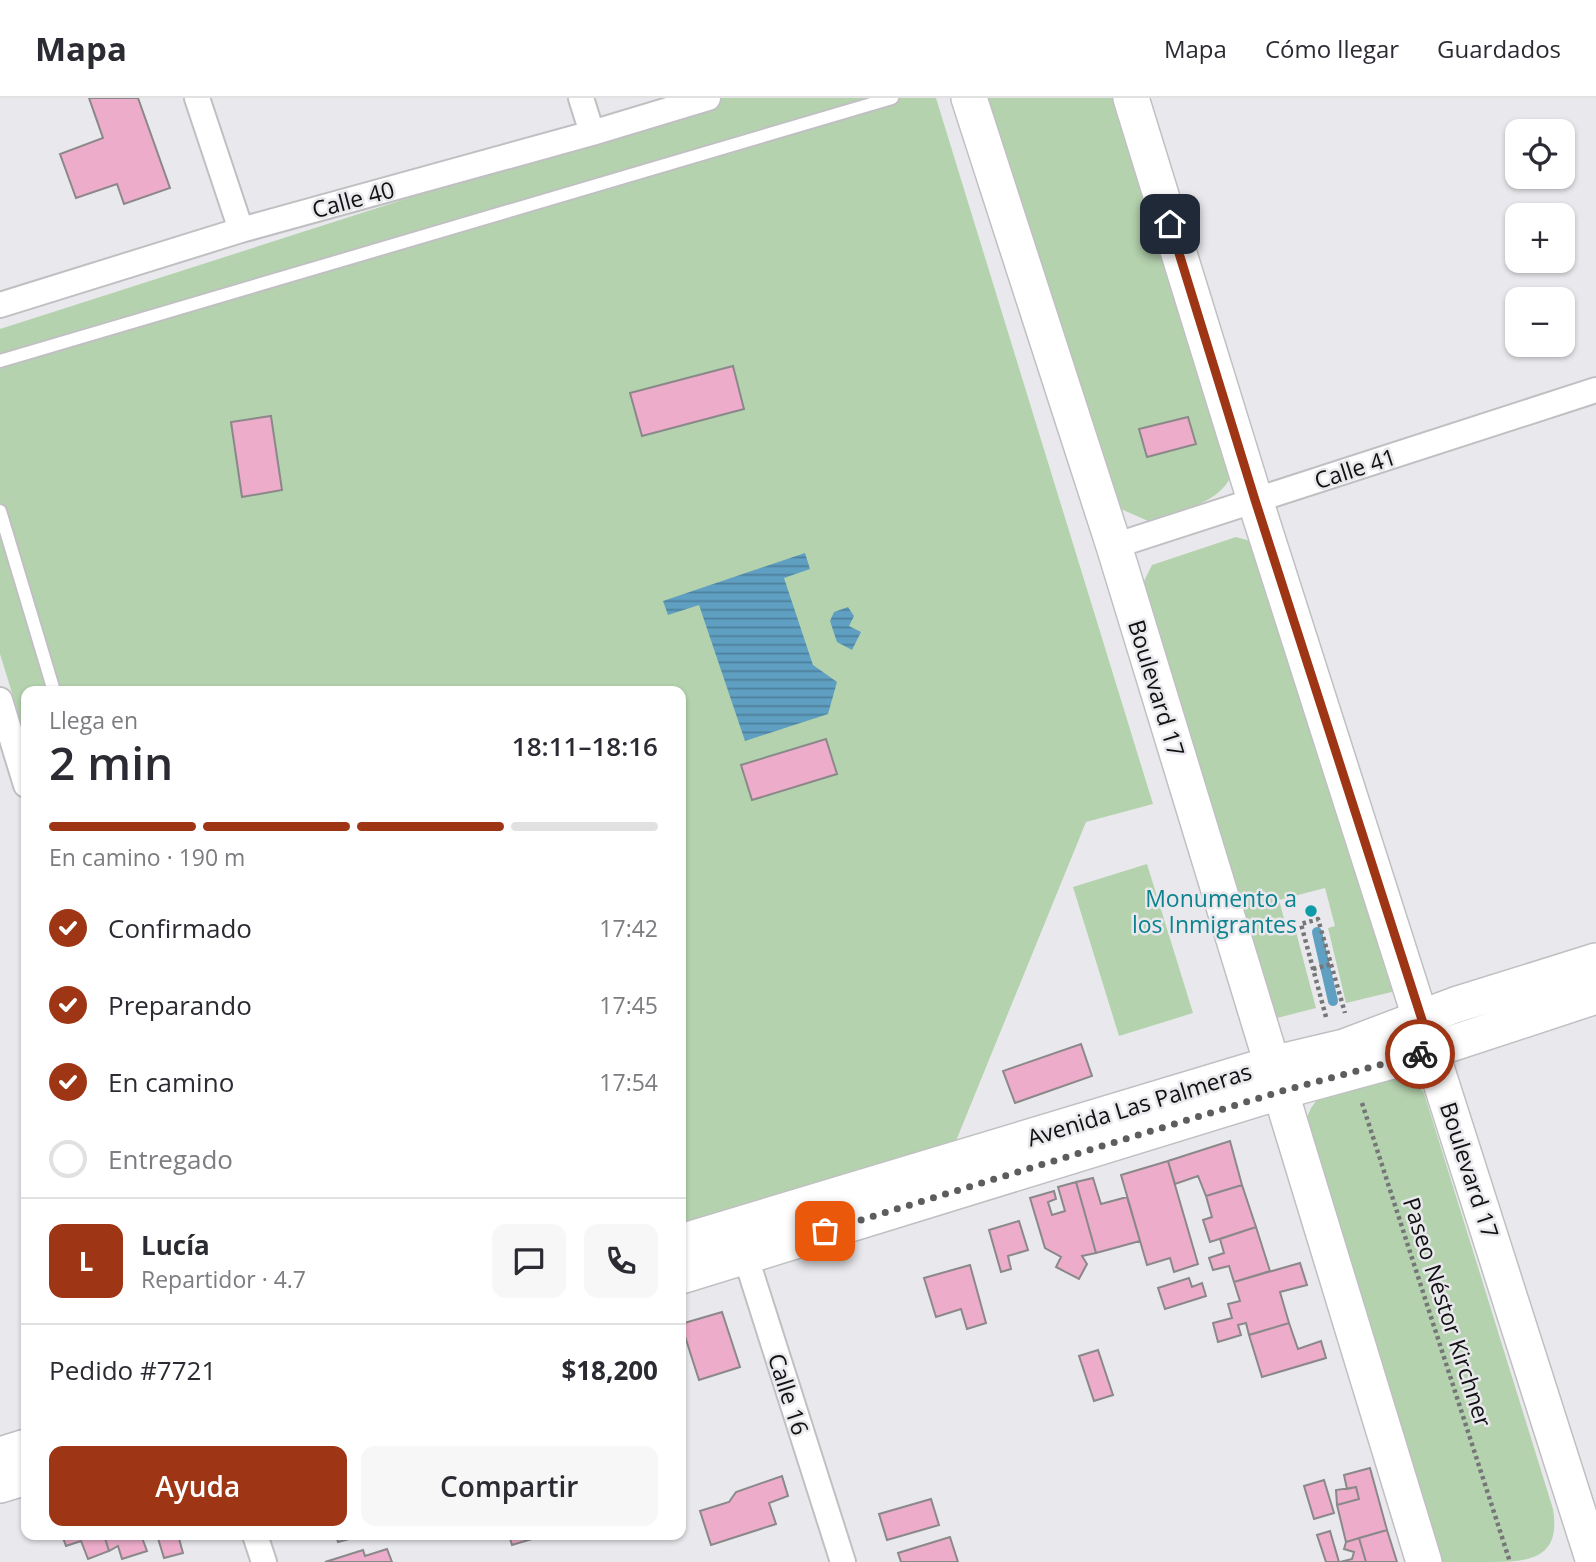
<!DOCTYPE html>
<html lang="es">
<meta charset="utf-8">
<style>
body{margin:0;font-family:"Open Sans",sans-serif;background:#f7f7f7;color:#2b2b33;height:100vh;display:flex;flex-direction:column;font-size:26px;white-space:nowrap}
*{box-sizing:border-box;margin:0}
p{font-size:23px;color:#7c7c81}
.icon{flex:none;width:38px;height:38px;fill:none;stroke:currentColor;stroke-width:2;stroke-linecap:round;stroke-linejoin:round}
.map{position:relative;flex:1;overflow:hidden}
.sheet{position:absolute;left:21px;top:588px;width:665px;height:854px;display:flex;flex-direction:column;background:#fff;border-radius:14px;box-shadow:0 2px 5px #0004}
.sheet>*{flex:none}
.fabs{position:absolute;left:1505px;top:21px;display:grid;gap:14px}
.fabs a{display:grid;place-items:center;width:70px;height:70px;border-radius:14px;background:#fff;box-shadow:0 2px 5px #0004;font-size:35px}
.pin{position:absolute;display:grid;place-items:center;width:60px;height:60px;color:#fff;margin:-30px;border-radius:14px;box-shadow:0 4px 10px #0006}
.courier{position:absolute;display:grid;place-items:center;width:70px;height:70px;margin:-35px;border:5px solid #9e3615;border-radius:50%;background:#fff;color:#222;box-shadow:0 2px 9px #0007}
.head em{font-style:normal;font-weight:600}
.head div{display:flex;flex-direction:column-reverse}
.head{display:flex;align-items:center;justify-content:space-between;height:119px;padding:0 28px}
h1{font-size:46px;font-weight:600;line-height:52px}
.bar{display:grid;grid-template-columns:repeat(4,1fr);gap:10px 7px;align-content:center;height:84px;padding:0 28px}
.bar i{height:9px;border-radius:5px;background:#e1e1e2}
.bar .active{background:#9e3615}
.bar p{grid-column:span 4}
.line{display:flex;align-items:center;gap:18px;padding:0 28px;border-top:2px solid #e1e1e2}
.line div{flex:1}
.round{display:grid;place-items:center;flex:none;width:74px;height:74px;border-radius:14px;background:#f7f7f7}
ol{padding:0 28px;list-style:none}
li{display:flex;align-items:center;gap:21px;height:77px}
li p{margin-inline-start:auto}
li .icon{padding:7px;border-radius:50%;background:#9e3615;color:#fff;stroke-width:4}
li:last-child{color:#7c7c81}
li i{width:38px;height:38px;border:4px solid #e1e1e2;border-radius:50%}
.cta{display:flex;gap:14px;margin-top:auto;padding:14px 28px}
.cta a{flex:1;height:80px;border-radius:14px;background:#9e3615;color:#fff;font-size:28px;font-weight:600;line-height:80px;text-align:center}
.cta a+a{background:#f7f7f7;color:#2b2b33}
header{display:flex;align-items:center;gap:42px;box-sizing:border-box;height:98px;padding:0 35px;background:#fff;border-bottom:2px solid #e1e1e2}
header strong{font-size:33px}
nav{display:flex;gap:38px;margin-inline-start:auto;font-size:24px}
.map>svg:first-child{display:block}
.green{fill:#b4d2ae}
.water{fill:url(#water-rules)}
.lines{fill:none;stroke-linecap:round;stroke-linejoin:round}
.stream{stroke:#5f9fc1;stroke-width:10}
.building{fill:#ecacca;stroke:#8b8889;stroke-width:2}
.lane-casing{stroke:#c0c0c3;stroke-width:16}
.street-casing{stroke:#c0c0c3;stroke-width:28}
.secondary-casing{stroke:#c0c0c3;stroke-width:38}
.path{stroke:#767679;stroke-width:4.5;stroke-dasharray:3.5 3.5;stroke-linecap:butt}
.lane{stroke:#fff;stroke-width:12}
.street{stroke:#fff;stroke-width:24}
.secondary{stroke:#fff;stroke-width:35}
.done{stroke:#5d5d5f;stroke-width:7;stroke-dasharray:0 12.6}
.route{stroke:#9e3615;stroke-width:9}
.culture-dot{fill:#0f9aa8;stroke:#e9e9ed;stroke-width:2.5}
.labels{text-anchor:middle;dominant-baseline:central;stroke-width:5;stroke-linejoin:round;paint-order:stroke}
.street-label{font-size:23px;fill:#111112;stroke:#e9e9ed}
.culture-label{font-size:23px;fill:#0d838f;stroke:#e9e9ed;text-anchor:end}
</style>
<header>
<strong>Mapa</strong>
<nav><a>Mapa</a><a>Cómo llegar</a><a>Guardados</a></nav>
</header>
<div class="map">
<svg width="1596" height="1464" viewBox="0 0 1596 1464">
<defs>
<pattern id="water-rules" width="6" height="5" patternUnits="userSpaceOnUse" patternTransform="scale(1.75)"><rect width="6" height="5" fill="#5f9fc1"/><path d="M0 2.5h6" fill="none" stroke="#4d809b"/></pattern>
</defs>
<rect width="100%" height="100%" fill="#e9e9ed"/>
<path class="green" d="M721,0h215l217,706 -67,18 -135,331 -270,76v-538h-655v47l-26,-84v-325z
M988,0h132l111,378c-13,29 -54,35 -83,45l-27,-12 -9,-13z
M1236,439l14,4 146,450 -50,12 -18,-75 7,-2 -10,-38 -46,12 8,30 8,-2 21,80 -39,10 -137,-429 12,-24z
M1147,766l46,149 -74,23 -46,-149z
M1398,974l11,3 15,18 129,416c8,49 -22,53 -62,53 -17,0 -34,0 -51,0l-135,-440 6,-14 8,-11z"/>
<path class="water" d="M805,455l5,16 -26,9 29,87 24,17 -9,32 -83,27 -46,-136 -31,10 -5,-14z
M848,509l6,9 -5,10 12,6 -9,18 -15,-8 -7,-21 4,-9z"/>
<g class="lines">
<path class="stream" d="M1317,834l16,69"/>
</g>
<path class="building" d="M89,0h49l32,90 -46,16 -7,-20 -41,14 -16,-44 43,-16z
M733,268l11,43 -102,27 -12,-43z
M271,318l11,74 -40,7 -11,-75z
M1188,319l8,27 -49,13 -8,-28z
M826,641l11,35 -85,26 -11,-35z
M1081,946l11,32 -77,27 -12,-32z
M1230,1043l12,44 -36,11 -8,-20 -23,8 -7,-23z
M1168,1063l30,103 -24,8 -4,-14 -23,7 -26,-90z
M1093,1080l8,26 26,-7 13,44 -44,12 -20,-71z
M1076,1084l20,71 -14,3 5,8 -8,15 -23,-12 5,-10 -16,-9 -15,-50 24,-7 2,8 -8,3 4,13 13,-4 -7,-24z
M1242,1087l14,42 -46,15 -7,-22 9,-3 -6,-21z
M1019,1123l9,29 -20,6 3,13 -10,3 -12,-42z
M1256,1129l14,44 -36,11 -5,-16 -16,4 -4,-12 15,-5 -4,-14z
M1300,1165l7,22 -27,7 9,31 -40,12 -3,-12 -8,2 3,10 -23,7 -5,-19 19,-5 -4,-14 12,-3 -6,-19z
M970,1167l16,58 -19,6 -6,-20 -25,8 -12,-39z
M1189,1180l3,9 10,-4 4,13 -41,13 -7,-21z
M722,1214l18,55 -41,13 -18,-56z
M1289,1225l9,26 23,-8 5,17 -64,19 -13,-42z
M1098,1252l15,45 -19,6 -15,-45z
M1370,1370l17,62 -41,12 -9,-37 22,-6 -3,-12 -9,2 -3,-14z
M782,1378l6,20 -19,7 7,21 -65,21 -11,-34 29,-9 7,-10z
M1324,1382l10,33 -20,6 -10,-33z
M1356,1389l3,12 -22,6 -1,-15z
M931,1401l8,26 -52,15 -8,-26z
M1387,1432l10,32h-31l-7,-24z
M1330,1433l9,31h-13l-9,-27z
M62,1437h42l5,16 -21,8 -7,-18 -15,5z
M104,1437h37l6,16 -25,8 -4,-13 -9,5z
M157,1437h21l5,18 -19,5z
M336,1437h28l-26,7z
M509,1437h29l1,2 -27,8z
M950,1439l8,25h-57l-3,-9z
M1359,1440l7,24h-26l12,-3 2,-7 -10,-3 2,-7z
M387,1451l5,13h-67l38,-12 2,6z"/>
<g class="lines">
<defs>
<path id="lane" d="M0,263l892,-263
M0,413l54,180"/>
<path id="street" d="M197,0l44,132
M581,0l11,35
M0,207l241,-75 351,-97 116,-35
M1114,448l482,-156
M0,602l26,85
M741,1144l102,320
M255,1437l9,27"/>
<path id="secondary" d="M969,0l145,448 310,1016
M1131,0l124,402 339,1062
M681,1144l591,-178 72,-17 111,-42 141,-44
M681,1178l601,-185 150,-41 164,-54
M0,1357l26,-8
M0,1387l26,-8"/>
</defs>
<use href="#lane" class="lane-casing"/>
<use href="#street" class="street-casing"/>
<use href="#secondary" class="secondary-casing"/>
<path class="path" d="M1313,871l19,-5
M1326,919l-25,-93 17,-5 27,94
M1362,1005l148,459"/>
<use href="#lane" class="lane"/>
<use href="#street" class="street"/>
<use href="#secondary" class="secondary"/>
</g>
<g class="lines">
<path class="done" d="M825,1133l457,-140 138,-37"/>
<path class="route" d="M1170,126l85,276 177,551 -12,3"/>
</g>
<circle class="culture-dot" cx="1311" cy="813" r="7"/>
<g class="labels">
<g class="street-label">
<text transform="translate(353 101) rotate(-15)">Calle 40</text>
<text transform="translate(1355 370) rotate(-18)">Calle 41</text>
<text transform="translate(1157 590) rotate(73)">Boulevard 17</text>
<text transform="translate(1139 1006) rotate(-17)">Avenida Las Palmeras</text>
<text transform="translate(1470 1072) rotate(72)">Boulevard 17</text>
<text transform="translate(1448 1214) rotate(72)">Paseo Néstor Kirchner</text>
<text transform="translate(789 1296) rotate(72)">Calle 16</text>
</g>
<g class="culture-label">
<text x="1297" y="800">Monumento a<tspan x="1297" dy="26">los Inmigrantes</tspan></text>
</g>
</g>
</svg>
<div class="fabs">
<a><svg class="icon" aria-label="locate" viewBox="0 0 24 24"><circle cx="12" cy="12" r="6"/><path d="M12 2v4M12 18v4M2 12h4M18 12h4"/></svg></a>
<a>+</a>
<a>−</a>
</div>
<div class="pin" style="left:825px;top:1133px;background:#ea580c"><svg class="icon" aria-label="bag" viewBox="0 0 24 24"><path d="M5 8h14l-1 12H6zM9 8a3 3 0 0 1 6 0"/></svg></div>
<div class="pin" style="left:1170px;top:126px;background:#1f2937"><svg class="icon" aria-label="home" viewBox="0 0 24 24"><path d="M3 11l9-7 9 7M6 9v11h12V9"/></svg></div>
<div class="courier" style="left:1420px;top:956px"><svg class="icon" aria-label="bike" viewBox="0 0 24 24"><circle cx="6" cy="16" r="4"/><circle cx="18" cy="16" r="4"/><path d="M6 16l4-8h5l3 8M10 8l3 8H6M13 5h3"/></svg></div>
<section class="sheet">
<div class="head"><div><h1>2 min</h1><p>Llega en</p></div><em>18:11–18:16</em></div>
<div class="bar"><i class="active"></i><i class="active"></i><i class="active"></i><i></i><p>En camino · 190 m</p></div>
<ol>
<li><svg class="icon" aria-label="check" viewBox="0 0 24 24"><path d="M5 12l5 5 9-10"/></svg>Confirmado<p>17:42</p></li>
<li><svg class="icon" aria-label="check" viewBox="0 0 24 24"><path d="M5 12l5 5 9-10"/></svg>Preparando<p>17:45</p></li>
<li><svg class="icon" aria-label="check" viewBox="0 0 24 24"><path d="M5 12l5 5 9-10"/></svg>En camino<p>17:54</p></li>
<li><i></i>Entregado</li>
</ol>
<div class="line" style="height:126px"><b class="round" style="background:#9e3615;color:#fff">L</b><div><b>Lucía</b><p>Repartidor · 4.7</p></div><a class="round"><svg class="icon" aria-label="chat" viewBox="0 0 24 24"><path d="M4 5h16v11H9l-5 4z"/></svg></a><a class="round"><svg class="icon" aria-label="phone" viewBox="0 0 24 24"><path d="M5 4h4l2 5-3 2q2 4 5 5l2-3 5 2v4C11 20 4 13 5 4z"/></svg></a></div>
<div class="line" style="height:91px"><div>Pedido #7721</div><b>$18,200</b></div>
<div class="cta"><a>Ayuda</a><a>Compartir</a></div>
</section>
</div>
